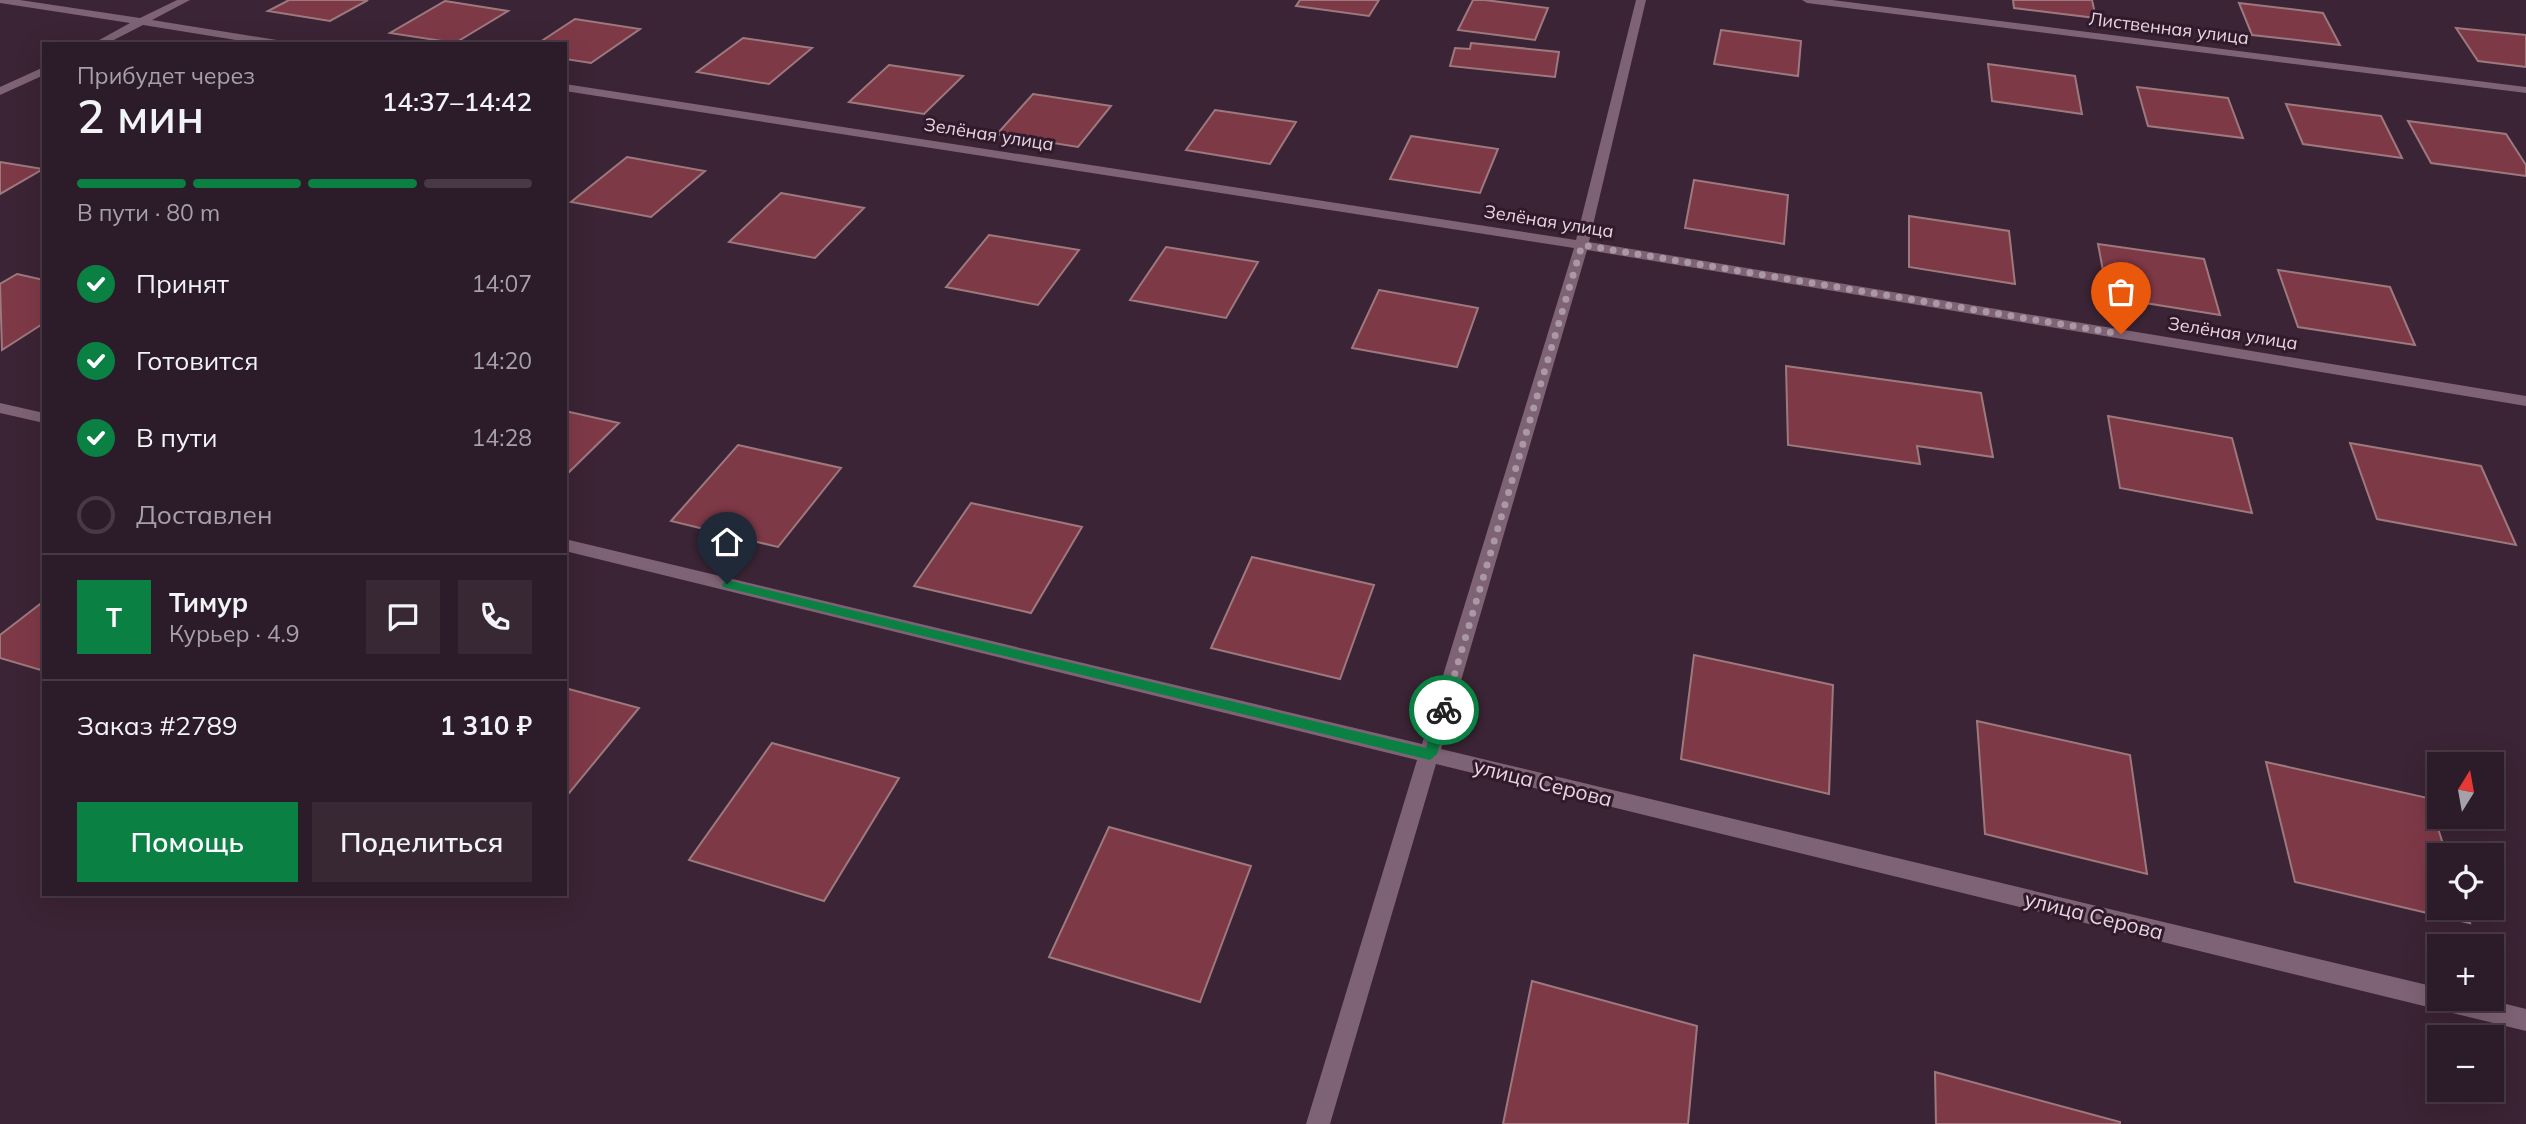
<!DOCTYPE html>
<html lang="ru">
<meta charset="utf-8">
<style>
body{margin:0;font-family:Mulish,sans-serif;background:#382834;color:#f1f3f6;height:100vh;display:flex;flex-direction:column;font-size:26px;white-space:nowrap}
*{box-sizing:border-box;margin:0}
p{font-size:23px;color:#a6a1a8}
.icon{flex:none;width:38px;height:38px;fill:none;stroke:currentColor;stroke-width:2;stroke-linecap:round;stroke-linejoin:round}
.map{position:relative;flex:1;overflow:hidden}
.side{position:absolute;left:42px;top:42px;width:525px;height:854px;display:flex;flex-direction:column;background:#2c1b28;border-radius:0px;box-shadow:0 7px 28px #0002,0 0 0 2px #483945}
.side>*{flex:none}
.needle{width:46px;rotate:11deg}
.fabs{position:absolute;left:2427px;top:752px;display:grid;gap:14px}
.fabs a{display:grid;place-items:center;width:77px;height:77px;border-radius:0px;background:#2c1b28;box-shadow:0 7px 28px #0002,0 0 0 2px #483945;font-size:35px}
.pin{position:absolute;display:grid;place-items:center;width:60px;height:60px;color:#fff;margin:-72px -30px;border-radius:50% 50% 50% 0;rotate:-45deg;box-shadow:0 0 7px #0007}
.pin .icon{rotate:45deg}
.courier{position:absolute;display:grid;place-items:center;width:70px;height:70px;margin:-35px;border:5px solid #0b8043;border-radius:50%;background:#fff;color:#222;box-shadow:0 2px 9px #0007}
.head em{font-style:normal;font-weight:600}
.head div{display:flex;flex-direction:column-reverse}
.head{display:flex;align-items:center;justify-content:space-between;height:119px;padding:0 35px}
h1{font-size:46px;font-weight:600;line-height:52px}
.bar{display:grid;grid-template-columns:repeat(4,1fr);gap:10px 7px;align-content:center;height:84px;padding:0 35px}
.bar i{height:9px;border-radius:5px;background:#483945}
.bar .current{background:#0b8043}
.bar p{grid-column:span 4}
.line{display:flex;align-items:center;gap:18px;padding:0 35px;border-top:2px solid #483945}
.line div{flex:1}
.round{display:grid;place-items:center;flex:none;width:74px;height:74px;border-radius:0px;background:#382834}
ol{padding:0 35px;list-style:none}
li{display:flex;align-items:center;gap:21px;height:77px}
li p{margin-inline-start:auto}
li .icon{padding:7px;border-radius:50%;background:#0b8043;color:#fff;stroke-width:4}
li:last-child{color:#a6a1a8}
li i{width:38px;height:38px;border:4px solid #483945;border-radius:50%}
.action{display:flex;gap:14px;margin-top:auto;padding:14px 35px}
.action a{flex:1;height:80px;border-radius:0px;background:#0b8043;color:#fff;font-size:28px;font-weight:600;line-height:80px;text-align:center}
.action a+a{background:#382834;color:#f1f3f6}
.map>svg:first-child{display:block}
.building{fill:#7e3947;stroke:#9d797e;stroke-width:2}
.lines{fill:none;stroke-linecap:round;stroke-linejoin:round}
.minor{fill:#7e6275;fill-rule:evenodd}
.route{fill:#0b8043}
.done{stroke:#aa98a5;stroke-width:7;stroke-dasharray:0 12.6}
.labels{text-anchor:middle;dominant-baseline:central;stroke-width:6;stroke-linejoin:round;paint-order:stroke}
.far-street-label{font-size:18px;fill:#e6d6e1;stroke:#311a2b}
.street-label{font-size:21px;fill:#e6d6e1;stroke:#311a2b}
</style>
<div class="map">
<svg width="2526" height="1124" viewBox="0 0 2526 1124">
<rect width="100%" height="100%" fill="#3b2435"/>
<path class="building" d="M289,0h79l-38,21 -62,-10z
M1300,0h79l-10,16 -73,-10z
M1473,0h12l63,8 -13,32 -77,-10z
M2013,0h79l4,18 -82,-10z
M445,1l63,10 -53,32 -65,-10z
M2239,3l84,10 17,32 -88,-10z
M575,19l65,10 -49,34 -26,-4v-15h-28z
M2456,28l70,7v32l-48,-6z
M1721,30l80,11 -3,35 -84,-12z
M743,38l69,10 -43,36 -72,-12z
M1471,43l88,9 -4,25 -105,-11 5,-18 15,1z
M1988,64l87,12 7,38 -90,-13z
M889,65l74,11 -39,38 -75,-12z
M2137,87l91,11 15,40 -95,-12z
M1033,94l78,12 -33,41 -81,-13z
M2286,104l95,12 21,42 -99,-14z
M1215,110l81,12 -26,42 -84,-14z
M2408,121l98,13 20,31v11l-95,-13z
M1411,136l87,13 -18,44 -90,-14z
M627,157l78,14 -54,46 -80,-15z
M0,162l43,7 -43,25z
M1694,180l94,15 -4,49 -99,-16z
M781,193l83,15 -49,50 -86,-16z
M1909,216l100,15 6,53 -106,-17z
M989,235l90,15 -41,55 -92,-18z
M2098,244l106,15 16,56 -112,-18z
M1166,247l92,15 -32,56 -96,-18z
M2278,270l112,17 25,58 -117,-18z
M17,274l27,6v43l-42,27 -2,-66z
M1379,290l99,18 -21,59 -105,-19z
M1786,366l195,27 12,64 -76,-11 3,18 -132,-19z
M565,411l54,12 -54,53z
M2108,416l124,22 20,75 -132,-25z
M2350,443l131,23 35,79 -139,-26z
M738,445l103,23 -63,79 -107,-26z
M971,503l111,24 -51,86 -117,-27z
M1252,557l122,28 -34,94 -129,-31z
M44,601v70l-44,-13v-23z
M1694,655l139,30 -4,109 -148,-35z
M565,688l74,20 -74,90z
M1977,721l153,34 17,119 -162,-40z
M772,743l127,35 -75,123 -135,-41z
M2266,762l162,36 19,58h-7v52h25l5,15 -175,-41z
M1109,827l142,39 -51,136 -151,-45z
M1532,981l165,45 -9,98h-185z
M1935,1072l185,50v2h-184z"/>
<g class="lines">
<path class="minor" d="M0,0h20l120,18 37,-18h13l-38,20 131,21 5,3h-28l-117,-19 -37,19h-14l38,-21 -130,-20z
M1636,0h10l-57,242 937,154v10l-939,-156 -146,499 999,239v11h46l40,10v22l-1090,-267 -106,360h-24l111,-364 -852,-209v-12l857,205 152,-496 -1009,-157v-7l1011,156z
M1802,0h30l694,87v6l-719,-90z
M44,67v8l-44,20v-8z
M0,403l44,10v10l-44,-10z"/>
</g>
<path class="route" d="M727,580l699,168 13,-42 5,-1 6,5 -13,44 -7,6 -707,-173 -1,-3z"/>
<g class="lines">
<path class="done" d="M1444,710l138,-465 539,89"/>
</g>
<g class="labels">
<g class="far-street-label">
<text transform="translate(2169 28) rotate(7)">Лиственная улица</text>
<text transform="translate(989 134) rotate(9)">Зелёная улица</text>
<text transform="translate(1549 221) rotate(9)">Зелёная улица</text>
<text transform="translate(2233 333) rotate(9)">Зелёная улица</text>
</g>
<g class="street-label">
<text transform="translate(1543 782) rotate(14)">улица Серова</text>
<text transform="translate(2094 915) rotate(14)">улица Серова</text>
</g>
</g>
</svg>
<div class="fabs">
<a><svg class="needle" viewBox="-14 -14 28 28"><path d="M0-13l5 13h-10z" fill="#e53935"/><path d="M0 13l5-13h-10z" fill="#a6a1a8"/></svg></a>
<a><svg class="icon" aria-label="locate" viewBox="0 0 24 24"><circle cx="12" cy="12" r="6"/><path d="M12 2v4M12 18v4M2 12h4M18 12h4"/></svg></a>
<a>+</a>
<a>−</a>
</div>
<div class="pin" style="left:2121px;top:334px;background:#ea580c"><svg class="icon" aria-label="bag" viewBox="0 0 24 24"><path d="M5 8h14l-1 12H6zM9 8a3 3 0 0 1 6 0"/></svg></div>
<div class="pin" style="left:727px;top:584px;background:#1f2937"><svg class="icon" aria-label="home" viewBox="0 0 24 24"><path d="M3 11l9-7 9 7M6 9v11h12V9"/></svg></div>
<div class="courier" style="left:1444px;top:710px"><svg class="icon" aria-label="bike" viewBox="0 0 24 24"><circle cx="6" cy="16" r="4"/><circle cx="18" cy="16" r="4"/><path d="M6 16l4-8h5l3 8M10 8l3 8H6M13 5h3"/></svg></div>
<section class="side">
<div class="head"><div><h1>2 мин</h1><p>Прибудет через</p></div><em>14:37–14:42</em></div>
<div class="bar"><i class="current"></i><i class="current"></i><i class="current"></i><i></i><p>В пути · 80 m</p></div>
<ol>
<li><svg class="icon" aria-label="check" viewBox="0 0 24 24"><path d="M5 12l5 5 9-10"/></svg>Принят<p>14:07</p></li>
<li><svg class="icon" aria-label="check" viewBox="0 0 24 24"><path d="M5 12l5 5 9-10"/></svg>Готовится<p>14:20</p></li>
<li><svg class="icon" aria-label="check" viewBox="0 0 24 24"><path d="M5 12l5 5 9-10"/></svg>В пути<p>14:28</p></li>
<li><i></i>Доставлен</li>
</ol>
<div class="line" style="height:126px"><b class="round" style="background:#0b8043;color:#fff">Т</b><div><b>Тимур</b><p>Курьер · 4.9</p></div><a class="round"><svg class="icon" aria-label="chat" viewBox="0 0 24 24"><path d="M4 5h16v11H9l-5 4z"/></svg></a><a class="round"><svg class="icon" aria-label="phone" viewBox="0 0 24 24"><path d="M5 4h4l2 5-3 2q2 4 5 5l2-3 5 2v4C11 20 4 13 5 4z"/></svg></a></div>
<div class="line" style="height:91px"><div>Заказ #2789</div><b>1 310 ₽</b></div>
<div class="action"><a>Помощь</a><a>Поделиться</a></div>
</section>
</div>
